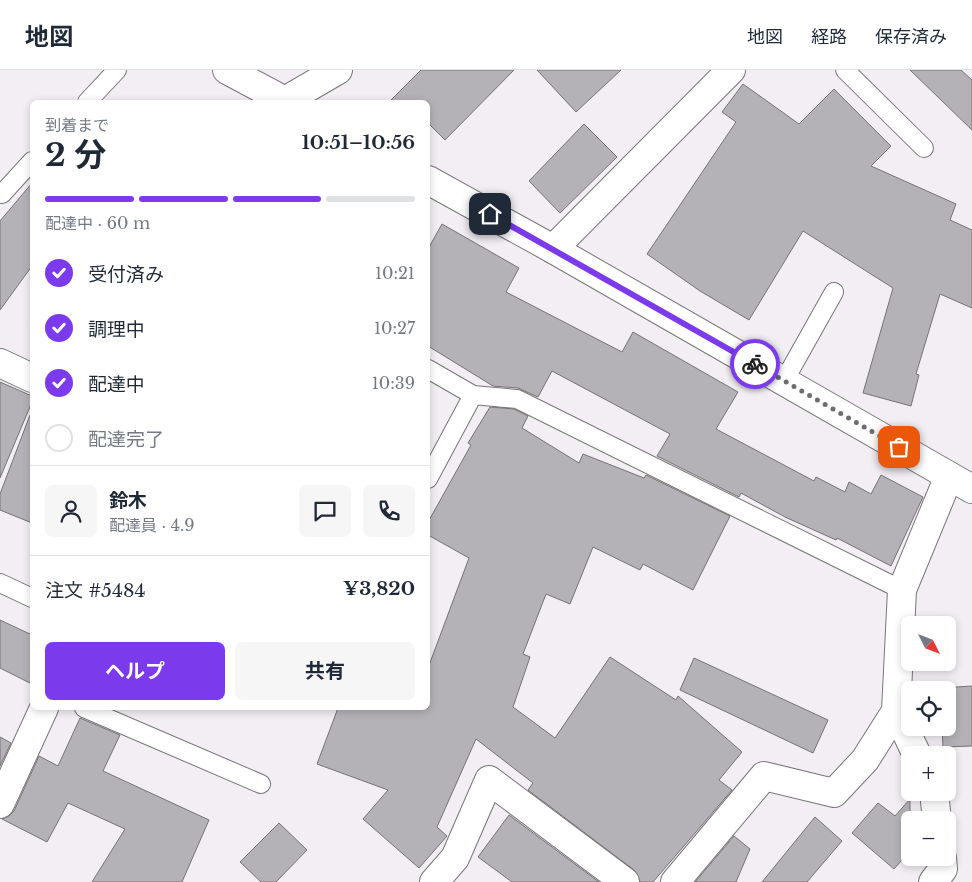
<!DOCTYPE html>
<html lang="ja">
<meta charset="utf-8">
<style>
body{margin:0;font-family:"Libre Baskerville","Noto Sans JP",serif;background:#f6f6f7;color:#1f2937;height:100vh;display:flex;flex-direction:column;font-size:19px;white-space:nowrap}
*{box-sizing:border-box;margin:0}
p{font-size:16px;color:#747a83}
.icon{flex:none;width:28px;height:28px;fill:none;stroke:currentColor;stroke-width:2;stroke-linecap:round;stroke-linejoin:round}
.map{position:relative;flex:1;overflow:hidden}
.sheet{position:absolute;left:30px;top:30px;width:400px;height:610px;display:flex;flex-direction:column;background:#fff;border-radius:8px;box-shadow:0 2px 8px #0003}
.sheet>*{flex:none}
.needle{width:32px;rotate:132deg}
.fabs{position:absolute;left:901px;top:546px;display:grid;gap:10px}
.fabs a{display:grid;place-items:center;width:55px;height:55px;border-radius:8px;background:#fff;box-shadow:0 2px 8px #0003;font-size:25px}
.pin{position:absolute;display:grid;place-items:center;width:42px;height:42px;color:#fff;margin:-21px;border-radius:10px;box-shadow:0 2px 8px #0006}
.courier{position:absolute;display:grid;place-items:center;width:50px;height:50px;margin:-25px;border:4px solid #7c3aed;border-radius:50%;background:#fff;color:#222;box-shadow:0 1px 6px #0007}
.overview em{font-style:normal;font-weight:700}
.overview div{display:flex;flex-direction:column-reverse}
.overview{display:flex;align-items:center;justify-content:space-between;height:85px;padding:0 15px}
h1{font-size:32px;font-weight:700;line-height:38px}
.bar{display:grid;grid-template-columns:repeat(4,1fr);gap:8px 5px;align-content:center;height:60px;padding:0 15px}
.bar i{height:6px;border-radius:4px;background:#e0e1e3}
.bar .selected{background:#7c3aed}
.bar p{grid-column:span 4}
.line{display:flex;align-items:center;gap:12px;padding:0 15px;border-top:1px solid #e0e1e3}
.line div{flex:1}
.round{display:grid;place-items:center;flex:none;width:52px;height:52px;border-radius:8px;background:#f6f6f7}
ol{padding:0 15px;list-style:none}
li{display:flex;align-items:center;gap:15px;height:55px}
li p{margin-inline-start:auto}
li .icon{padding:5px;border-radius:50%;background:#7c3aed;color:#fff;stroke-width:4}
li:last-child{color:#747a83}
li i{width:28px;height:28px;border:2px solid #e0e1e3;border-radius:50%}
.cta{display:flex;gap:10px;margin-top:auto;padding:10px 15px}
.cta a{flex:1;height:58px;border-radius:8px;background:#7c3aed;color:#fff;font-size:20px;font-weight:700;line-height:58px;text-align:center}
.cta a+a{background:#f6f6f7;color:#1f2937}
header{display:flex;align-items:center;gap:30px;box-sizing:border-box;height:70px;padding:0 25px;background:#fff;border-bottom:1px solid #e0e1e3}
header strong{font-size:24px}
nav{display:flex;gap:28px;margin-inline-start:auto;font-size:18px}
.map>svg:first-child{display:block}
.building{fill:#b5b2b7;stroke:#767377}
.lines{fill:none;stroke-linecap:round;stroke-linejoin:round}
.lane-casing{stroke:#787579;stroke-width:20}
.street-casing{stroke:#787579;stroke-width:30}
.secondary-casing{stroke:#787579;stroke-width:30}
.lane{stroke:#fff;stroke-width:18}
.street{stroke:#fff;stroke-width:28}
.secondary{stroke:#fff;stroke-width:28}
.done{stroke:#6e6c6f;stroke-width:5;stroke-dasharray:0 9}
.route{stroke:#7c3aed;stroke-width:6}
</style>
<header>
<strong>地図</strong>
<nav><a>地図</a><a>経路</a><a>保存済み</a></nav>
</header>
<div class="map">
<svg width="972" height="812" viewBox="0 0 972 812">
<rect width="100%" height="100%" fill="#f2eef3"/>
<path class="building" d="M421,0h93l-69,70 -17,-17v-21h-39z
M537,0h84l-45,42z
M910,0h51l11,10v50z
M743,14l56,40 35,-35 57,57 -20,20 85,38 -6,16 22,10v78l-32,-14 -24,80 3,1 -8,31 -48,-13 30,-105 -90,-57 -54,89 -49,-29 -53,-37 89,-132 -14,-10z
M584,54l33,33 -57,56 -31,-32z
M32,113v83l-32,44v-89z
M442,154l77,44 -13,24 116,60 11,-20 105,60 -22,37 98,52 2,-4 29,15 4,-10 22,12 10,-19 42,22 -32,69 -54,-28 -1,2 -51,-23 -44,-24 -2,4 -82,-41 13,-22 -118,-63 -14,26 -20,-9 -25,-2 -65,-40v-97z
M0,312l32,14v6l-32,76z
M490,337l24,2 14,7 -6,12 57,35 4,-9 61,24 2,-3 84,41 -37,74 -50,-26 -3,6 -47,-23 -23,57 -24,-10 -23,60 7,3 -17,50 42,31 55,-81 66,43 2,-4 64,56 -23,28 13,10 -79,92h-13l-6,-12 -106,-80 5,-7 -57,-44 -39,88 10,9 -28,32 -56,-49 25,-29 -71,-26 21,-56h90v-40l41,-110 -41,-23v-13l43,-77 -3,-2z
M30,345l2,1v107l-32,-13v-16z
M0,550l32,15v49l-32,-16z
M694,588l134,62 -15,33 -133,-63z
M972,616v60l-29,1 -1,-19h6v-38h-8v-2z
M80,648l40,17 -17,36 106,49 -27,62h-90l33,-53 -57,-26 -21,39 -45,-23 7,-3 5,-5 25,-55 19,10z
M0,667l11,6 -11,23z
M910,729v52l-16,18 -42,-36 26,-30 17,13z
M509,745l90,67h-87l-34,-25z
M815,747l27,24 -35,41h-45z
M279,753l28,27 -31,32h-15l-21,-20z
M734,766l16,13 -14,33h-41z"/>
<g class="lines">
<defs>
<path id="lane" d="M845,0l79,78
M87,32l30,-32
M2,124l30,-33
M428,299l45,26
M784,311l50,-89
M428,409l45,-84 44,4 385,191
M0,513l32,15
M84,638l177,76"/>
<path id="street" d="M283,32l55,-32
M553,179l178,-179
M0,293l32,15
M917,685l-21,-44 6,-121 47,-114
M934,722l3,28
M0,734l44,-96
M434,812l21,-24 34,-78 136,102
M675,812l89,-106 70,17 31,-33 31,-49
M933,812l10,-13 -1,-11"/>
<path id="secondary" d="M227,0l60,32
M428,110l125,69 419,240"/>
</defs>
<use href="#lane" class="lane-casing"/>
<use href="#street" class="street-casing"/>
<use href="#secondary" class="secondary-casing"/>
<use href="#lane" class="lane"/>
<use href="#street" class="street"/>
<use href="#secondary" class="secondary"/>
</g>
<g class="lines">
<path class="done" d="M755,294l144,83"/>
<path class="route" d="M490,144l265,150"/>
</g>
</svg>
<div class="fabs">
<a><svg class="needle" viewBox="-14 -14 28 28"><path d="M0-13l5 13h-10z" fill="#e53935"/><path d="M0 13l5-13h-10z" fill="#747a83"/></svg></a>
<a><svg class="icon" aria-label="locate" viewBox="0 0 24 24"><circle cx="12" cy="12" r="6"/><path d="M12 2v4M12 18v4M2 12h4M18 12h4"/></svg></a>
<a>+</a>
<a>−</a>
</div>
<div class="pin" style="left:899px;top:377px;background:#ea580c"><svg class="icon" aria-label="bag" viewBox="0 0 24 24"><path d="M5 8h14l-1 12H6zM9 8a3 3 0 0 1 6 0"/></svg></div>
<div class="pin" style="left:490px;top:144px;background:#1f2937"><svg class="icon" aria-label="home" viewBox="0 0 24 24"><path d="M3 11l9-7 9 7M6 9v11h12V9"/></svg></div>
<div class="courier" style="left:755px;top:294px"><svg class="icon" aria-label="bike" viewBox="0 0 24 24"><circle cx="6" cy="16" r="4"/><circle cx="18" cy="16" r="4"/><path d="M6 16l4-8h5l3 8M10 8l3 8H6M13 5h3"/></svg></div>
<section class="sheet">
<div class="overview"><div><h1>2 分</h1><p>到着まで</p></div><em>10:51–10:56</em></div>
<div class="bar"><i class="selected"></i><i class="selected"></i><i class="selected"></i><i></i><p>配達中 · 60 m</p></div>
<ol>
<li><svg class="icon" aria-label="check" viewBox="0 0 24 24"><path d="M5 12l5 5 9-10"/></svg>受付済み<p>10:21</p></li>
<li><svg class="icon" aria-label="check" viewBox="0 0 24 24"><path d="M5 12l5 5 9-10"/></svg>調理中<p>10:27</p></li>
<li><svg class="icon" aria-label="check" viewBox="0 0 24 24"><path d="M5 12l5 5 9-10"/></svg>配達中<p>10:39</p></li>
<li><i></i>配達完了</li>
</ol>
<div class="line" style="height:90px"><a class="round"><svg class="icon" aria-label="person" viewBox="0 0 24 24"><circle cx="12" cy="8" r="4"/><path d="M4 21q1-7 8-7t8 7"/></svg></a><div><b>鈴木</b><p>配達員 · 4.9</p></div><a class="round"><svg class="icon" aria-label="chat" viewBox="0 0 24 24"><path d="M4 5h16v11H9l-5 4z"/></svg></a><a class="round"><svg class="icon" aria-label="phone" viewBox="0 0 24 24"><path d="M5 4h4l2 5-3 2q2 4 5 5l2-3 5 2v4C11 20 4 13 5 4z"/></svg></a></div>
<div class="line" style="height:65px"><div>注文 #5484</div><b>¥3,820</b></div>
<div class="cta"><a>ヘルプ</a><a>共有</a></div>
</section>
</div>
